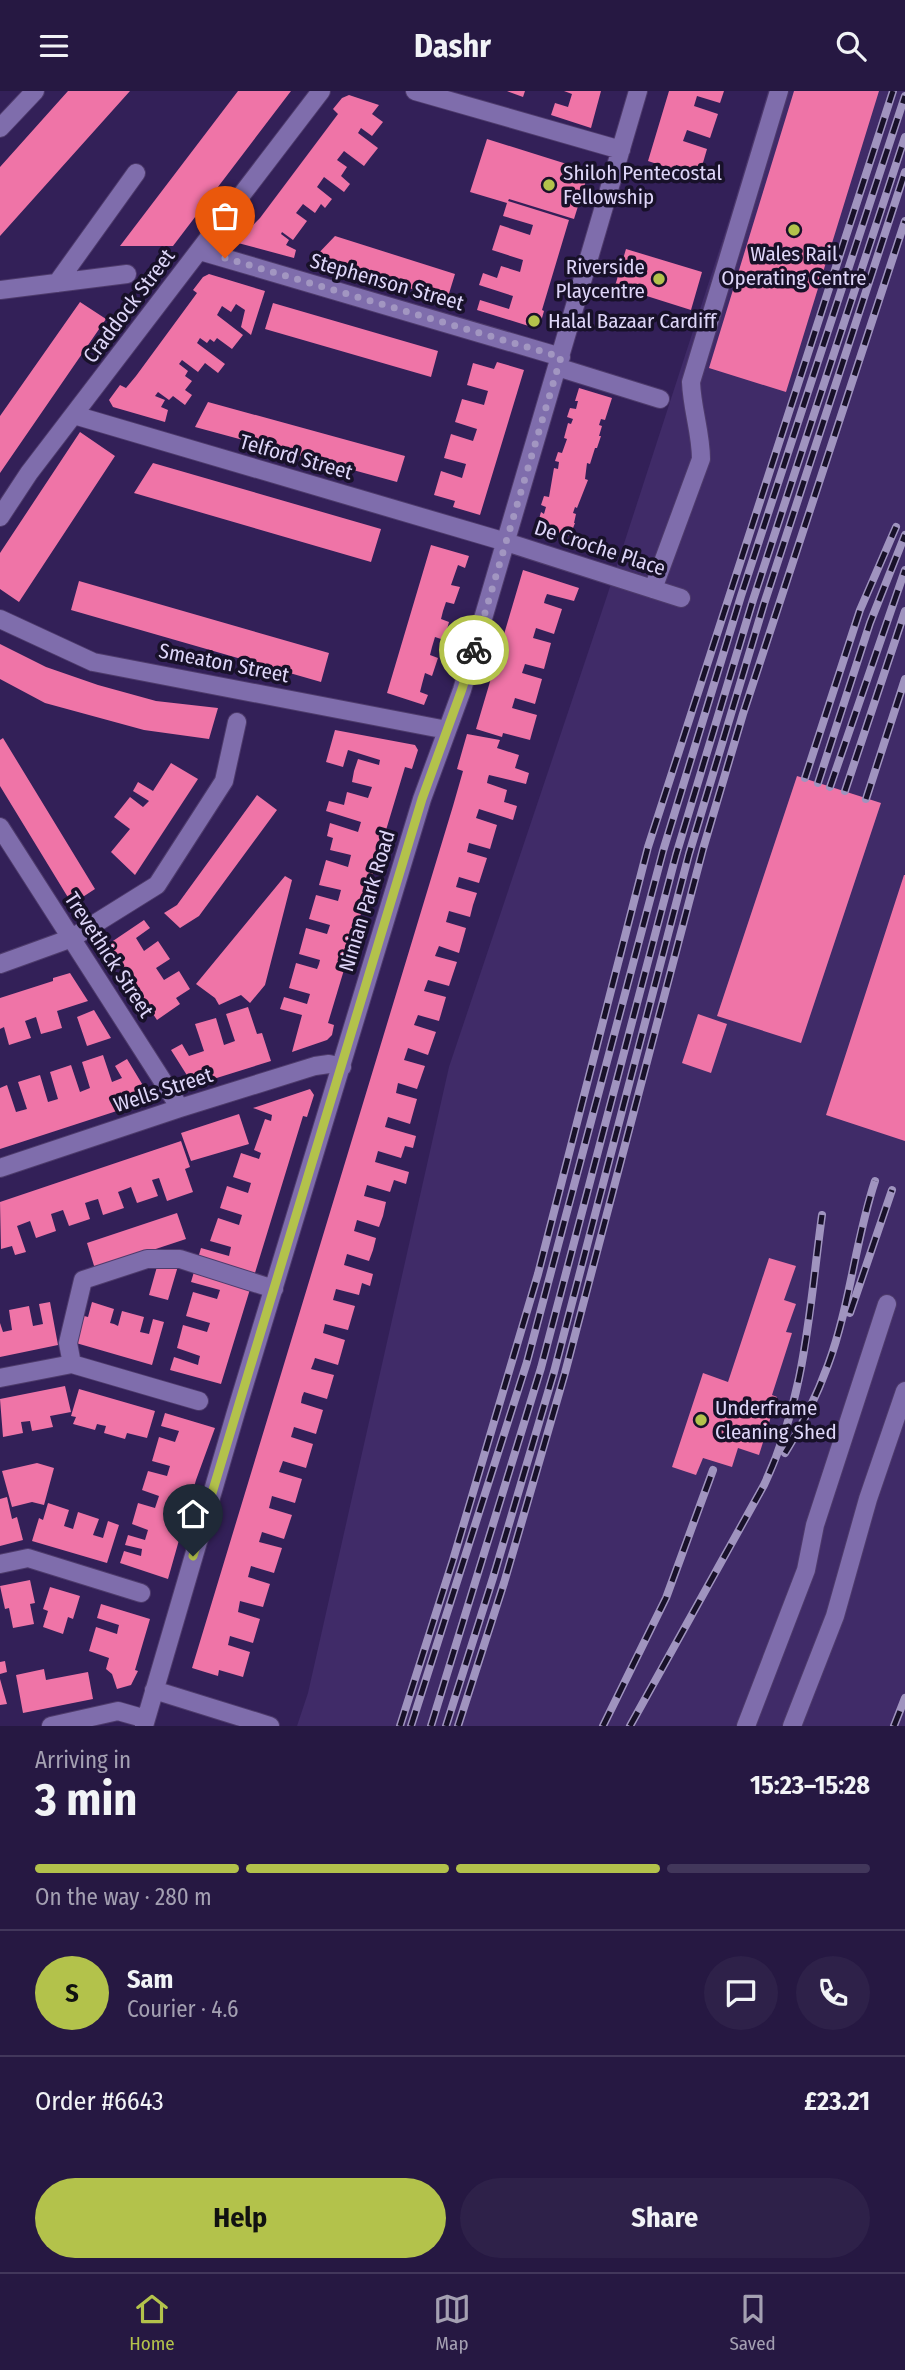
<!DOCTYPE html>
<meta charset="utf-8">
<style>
body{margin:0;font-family:"Fira Sans Condensed",sans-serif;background:#2e2149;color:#f1f3f6;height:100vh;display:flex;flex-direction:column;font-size:26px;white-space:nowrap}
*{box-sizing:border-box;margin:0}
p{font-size:23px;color:#a4a0b2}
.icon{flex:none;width:38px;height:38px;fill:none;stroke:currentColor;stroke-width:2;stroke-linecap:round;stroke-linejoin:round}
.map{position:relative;height:1635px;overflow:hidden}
.details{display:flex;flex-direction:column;background:#261842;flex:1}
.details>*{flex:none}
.pin{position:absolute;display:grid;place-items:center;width:60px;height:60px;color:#fff;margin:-72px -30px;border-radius:50% 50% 50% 0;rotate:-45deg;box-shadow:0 0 7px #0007}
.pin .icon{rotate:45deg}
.courier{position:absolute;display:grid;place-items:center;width:70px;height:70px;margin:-35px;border:5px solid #b3c24b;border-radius:50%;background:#fff;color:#222;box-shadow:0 2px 9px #0007}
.overview em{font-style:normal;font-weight:700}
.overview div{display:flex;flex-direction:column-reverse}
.overview{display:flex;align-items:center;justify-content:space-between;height:119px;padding:0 35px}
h1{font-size:46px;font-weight:700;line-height:52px}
.bar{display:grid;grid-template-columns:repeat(4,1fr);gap:10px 7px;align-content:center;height:84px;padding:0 35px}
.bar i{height:9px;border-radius:5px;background:#42375b}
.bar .on{background:#b3c24b}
.bar p{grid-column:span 4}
.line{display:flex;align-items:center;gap:18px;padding:0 35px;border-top:2px solid #42375b}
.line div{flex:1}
.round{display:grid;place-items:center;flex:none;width:74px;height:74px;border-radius:37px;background:#2e2149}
.action{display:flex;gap:14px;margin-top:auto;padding:14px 35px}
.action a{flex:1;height:80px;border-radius:42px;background:#b3c24b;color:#111;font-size:28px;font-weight:700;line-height:80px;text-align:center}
.action a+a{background:#2e2149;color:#f1f3f6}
header{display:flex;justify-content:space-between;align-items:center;height:91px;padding:0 35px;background:#261842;font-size:32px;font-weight:700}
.dock{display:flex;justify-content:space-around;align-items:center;height:98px;border-top:2px solid #42375b;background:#261842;font-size:19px;color:#a4a0b2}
.dock a{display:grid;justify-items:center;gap:4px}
.dock .on{color:#b3c24b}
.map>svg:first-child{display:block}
.built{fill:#402b68}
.building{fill:#ef74a7}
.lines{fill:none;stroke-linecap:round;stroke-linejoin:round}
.minor-casing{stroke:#4e3b6c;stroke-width:20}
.minor{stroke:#7f6dac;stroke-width:18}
.rail-casing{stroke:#a094bf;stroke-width:8}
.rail{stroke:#181129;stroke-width:5;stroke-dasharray:16;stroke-linecap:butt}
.done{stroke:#a296c1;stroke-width:7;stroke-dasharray:0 12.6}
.route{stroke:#b3c24b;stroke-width:9}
.poi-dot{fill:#b3c24b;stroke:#181129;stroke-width:2.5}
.labels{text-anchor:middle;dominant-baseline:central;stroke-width:7;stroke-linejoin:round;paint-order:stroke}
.poi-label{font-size:21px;fill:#ded6f9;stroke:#181129;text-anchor:start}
.street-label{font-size:21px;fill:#ded6f9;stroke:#181129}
</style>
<header><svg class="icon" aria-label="menu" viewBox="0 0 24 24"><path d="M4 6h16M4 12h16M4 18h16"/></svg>Dashr<svg class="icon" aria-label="search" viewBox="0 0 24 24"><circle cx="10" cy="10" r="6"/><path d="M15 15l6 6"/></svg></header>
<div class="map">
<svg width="905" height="1635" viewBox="0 0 905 1635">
<rect width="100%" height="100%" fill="#332058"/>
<path class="built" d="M768,0h137v1635h-608l11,-33 141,-626 158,-471 123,-379z"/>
<path class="building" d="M68,0h62l-130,145v-69z
M238,0h53l-118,155h-53z
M507,0h18l-2,6z
M564,0h37l-10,37 -40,-13 4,-12 13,4 4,-13z
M669,0h55l-4,12 -23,-7 -3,10 24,8 -8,24 -23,-8 -4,11 24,8 -7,24 -24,-8 -1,5 -27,-9z
M794,0h85l-93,301 -77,-24z
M349,4l30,10 -7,9 11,8 -11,14 -11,-8 -3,5 20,15 -8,10 -6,8 -20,-15 -7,9 10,7 -6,9 9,8 -6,8 -20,-15 -7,10 15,12 -7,9 -4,-4 -6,9 -12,-9 -7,9 11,8 -14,19 -11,-8 -1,2 8,6 -3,5 10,5 -2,8 -56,-15 -3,-6 9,-11 6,2 10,-10 78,-104 -5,-5 9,-11z
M487,48l102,32 -15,48 -65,-20 -1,2 61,19 -27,90 2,1 -4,14 -5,3 -58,-18 3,-10 29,9 4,-13 -34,-11 4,-12 14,5 4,-12 19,6 3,-12 -31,-10 8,-25 30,10 3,-10 -30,-9 4,-13 -37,-11z
M335,145l120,38 -8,26 -133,-42z
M626,158l76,23 -11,38 -76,-24z
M209,183l56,17 -14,44 -10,-8 4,-17 -9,-6 -5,8 -9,-6 -5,9 26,20 -11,14 -15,-11 -3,4 -4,-3 -3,4 -7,-5 -3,5 28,21 -7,9 -13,-10 -7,9 -16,-12 -3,4 9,7 -3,5 7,5 -7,9 7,5 -7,10 -12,-9 -4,4 -11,-8 -3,4 10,4 -4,7 7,3 -3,12 -52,-15 -4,-7 11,-15 6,3 10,-12 61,-83 -4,-3 10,-13z
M80,211l26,17 -106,154v-57z
M273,212l165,48 -7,26 -166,-48z
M497,271l27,8 -44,145 -27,-8 2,-6 -21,-6 7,-24 21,7 4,-14 -22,-6 7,-24 22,7 4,-12 -22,-7 7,-23 22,6 4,-14 -21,-6 6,-22 21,6z
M579,297l33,10 -7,22 -4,-1 -2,6 3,1 -3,10h2l-4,12h-2l-5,16 -3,-1 -2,16 3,1 -11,28 -2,-1 -2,6 3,1 -2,9h1l-5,13 -33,-10 4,-14 3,2 2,-7 -5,-2 3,-9 5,1 5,-29 4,1 1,-7 -4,-1 3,-9 4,1 5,-14 -3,-1 4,-15 3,1 2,-5 -6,-2 3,-9 6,1 2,-8h-3z
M208,311l197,54 -8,26 -202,-55z
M80,341l35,24 -96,146 -19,-13v-36z
M153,372l228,66 -10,33 -237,-69z
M431,454l38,11 -4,12 -7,-3 -7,20 9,2 -6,17 -8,-2 -3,9 -2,8 8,3 -5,18 -9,-3 -3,10 -2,8 8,3 -6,18 -7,-3 -3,11 -2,8 8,3 -4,10 -37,-12z
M523,479l56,18 -5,13 -27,-7 -2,5 -1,4 18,6 -8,25 -18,-6 -3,10 18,5 -7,26 -19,-5 -3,9 20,6 -7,25 -20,-6 -3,10 25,7 -7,25 -27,-7 -1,4 -26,-8z
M79,490l250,72 -8,29 -250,-72z
M0,553l46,23 52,18 58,16 62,7 -9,31 -65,-9 -99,-27 -45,-24z
M335,639l80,15 3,5 -6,19 -7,-2 -77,256 6,2 -2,10 -5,5 -35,12 10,-37 -22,-6 4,-12 23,7 3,-10 -21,-6 7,-25 21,6 2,-5 1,-4 -21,-6 7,-26 21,6 3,-9 -21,-6 7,-24 22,6 3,-11 -22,-5 7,-25 22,7 3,-12 -21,-5 3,-12 -6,-2 3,-13 28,9 3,-10 -35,-11 3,-10 15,4 3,-13 21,6 4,-11 -20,-5 2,-11 4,-12 21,6 1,-5 -32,-10 -5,17 -17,-5z
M467,643l33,6 -3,8 22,7 -4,13 14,5 -3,11 -37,-9 -1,3 -1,5 20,7 -3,12 13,4 -4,14 -34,-11 -3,9 21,7 -7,24 -21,-6 -2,9 20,6 -8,25 -20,-6 -3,10 21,6 -4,12 -3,12 -21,-6 -3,11 20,6 -7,25 -20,-7 -4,10 22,6 -8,24 -21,-6 -4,11 22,6 -7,24 -21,-6 -4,10 22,7 -8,23 -20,-7 -4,12 21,6 -8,23 -19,-6 -2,10 21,6 -7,25 -22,-7 -3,10 31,9 -3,12 -8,-2 -4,12 -23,-7 -3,11 34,10 -3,12 -12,-4 -4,12 -23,-7 -3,11 22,6 -3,14 -4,11 -22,-7 -3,11 22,7 -3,12 -4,11 -22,-7 -3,11 29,9 -3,12 -8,-3 -3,12 -23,-6 -3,11 22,6 -7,24 -23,-6 -2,9 22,7 -7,25 -23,-7 -2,6 -2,5 23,6 -7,24 -23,-7 -2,5 -1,6 22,7 -7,24 -22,-7 -3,10 22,7 -7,24 -23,-7 -4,11 23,7 -7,24 -23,-7 -3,12 23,7 -8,24 -22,-7 -3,10 23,6 -8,25 -23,-7 -3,11 22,7 -7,23 -23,-6 -2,11 22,7 -7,24 -23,-7 -2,9 22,7 -7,25 -24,-7 -1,6 -26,-8 261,-862 10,-35 -6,-2z
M3,647l92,151 -23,15 -72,-118v-46z
M171,672l27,16 -63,96 -24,-23 19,-23 -16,-12 16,-20 13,10 6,-6 -16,-10 5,-9 15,9z
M797,685l84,27 -80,240 -84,-27z
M257,704l20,15 -78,106 -19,12 -16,-15 13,-8z
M904,784h1v266l-79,-26z
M285,785l7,4 -27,105 -15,18 -9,-8 -22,10 -4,-7 -19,-14z
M144,829l6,8 -14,10 8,13 14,-10 12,18 -14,9 8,12 15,-9 11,18 -14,9 4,6 -23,16 -50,-75z
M70,882l18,28 -31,10 5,17 -10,3 -11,3 -5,-17 -11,4 6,17 -22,7 -5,-18 -4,2v-31l53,-17v-3z
M248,916l9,27 5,-1 9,28 -64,20 1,3 -13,4 -24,-38 11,-6 7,12 15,-5 -9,-27 21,-6 8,27 11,-4 -9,-27z
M94,919l17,28 -24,8 -10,-29z
M698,923l29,10 -16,49 -29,-10z
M103,964l9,27 10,-4 -7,-12 12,-7 23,38 -2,7 -21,7 -1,-3 -126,41v-61l7,-3 9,27 11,-3 -9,-27 22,-7 8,27 10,-3 -8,-27 21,-7 9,27 10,-4 -8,-26z
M310,998l4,6 -7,22 -4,-1 -82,268 -51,-14 4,-13 24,8 1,-5 1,-4 -23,-8 6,-23 24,7 3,-9 -24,-7 7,-24 24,7 3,-9 -29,-8 10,-34 28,8 2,-9 -21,-6 8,-23 21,7 3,-10 -22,-7 7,-22 21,7 3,-10 -18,-6 8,-24 18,6 2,-6 -7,-3 11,-31 6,2 1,-6 -19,-7z
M239,1023l10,30 -58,17 -10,-28z
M181,1050l9,26 -5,2 8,23 -26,9 -8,-23 -7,2 6,16 -21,7 -6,-16 -13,5 6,16 -21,7 -5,-16 -7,2 -6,2 5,16 -21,7 -6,-16 -12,4 5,17 -20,7 -6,-17 -13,5 9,26 -11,3 -3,-9 -11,3 -1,-47z
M177,1122l9,26 -91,30 -8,-26z
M769,1167l27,8 -12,34 12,4 -10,28 6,1 -20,62 5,2 -18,58 -21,-7 -6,19 -29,-9 -7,17 -24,-8 31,-94 25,9z
M158,1172l20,3 -10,34 -19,-5z
M50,1211l8,43 -58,12v-34l3,9 9,-2 -3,-20 20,-4 4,20 10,-2 -4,-20z
M92,1211l22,7 -4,14 4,1 4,2 4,-15 22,6 -4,15 9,2 4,-15 11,3 -12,43 -76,-22 8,-27 4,1z
M65,1295l6,26 -21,4 3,11 -21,4 -2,-10 -9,1 2,11 -20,4 -3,-38z
M79,1298l76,22 -8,27 -20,-5 -2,6 -21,-6 2,-7 -5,-1 -4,-1 -2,6 -22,-6 3,-7 -5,-1z
M165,1322l50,15 -19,52 -28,99 -48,-16 4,-12 17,5 1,-7 -17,-4 3,-10 17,5 3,-10 -16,-6 6,-21 17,5 4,-12 -17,-6 6,-19 19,5 3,-10 -18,-5 7,-24 16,5 4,-11 -18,-5z
M37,1372l17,5 -10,37 -12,-3 -20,5 -10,-36z
M7,1406l5,22 5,-2 6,23 -23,6v-47z
M48,1412l21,7 -5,16 9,3 5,-17 21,7 -6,16 10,3 5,-17 11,4 -12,38 -75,-22 7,-23 4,2z
M30,1489l5,23 -5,1 4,20 -21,4 -4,-20 -4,1 -5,-23z
M50,1496l30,9 -7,23 -5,-2 -5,17 -20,-7 5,-16 -5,-2z
M101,1513l49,15 -15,51 3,1 -7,14 -14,4 -5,-15 -6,-5 3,-11 -20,-7 7,-24 21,7 1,-5 1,-4 -22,-7z
M5,1570l2,11 -7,2v-12z
M44,1578l2,11 42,-8 5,27 -70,14 -7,-38z
M0,1588l7,25 -7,1z"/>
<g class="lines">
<defs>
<path id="minor" d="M415,0l206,59
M0,37l35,-37
M200,160l361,106
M57,192l79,-110
M0,199l127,-16
M557,276l103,32
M74,324l432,127 175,56
M0,426l29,-44 292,-382
M653,498l48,-130c0,-26 -9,-50 -10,-77l88,-291
M0,528l93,43 354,68
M0,736l180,281
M0,873l72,-26 85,-53 67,-104 13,-59
M0,1077l180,-60 135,-42 14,-2 13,3
M72,1273l-4,-21 15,-63 64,-21h33l94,30
M0,1287l72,-14 127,37
M0,1473l28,-6 113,35
M154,1599l116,36
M51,1635l67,-15 28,8
M144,1635l92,-314 186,-613 40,-109 176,-599
M746,1635l60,-156 9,-45 72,-221
M792,1635l43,-110 33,-117 37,-108"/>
</defs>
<use href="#minor" class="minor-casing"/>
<use href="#minor" class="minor"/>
<defs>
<path id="rail" d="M805,687l55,-168 36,-83
M818,692l52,-160 35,-88
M830,696l75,-217
M845,700l60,-180
M866,708l39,-120
M850,1222l42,-123
M785,1362c17,-27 32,-58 43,-88 22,-59 27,-124 47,-184
M400,1635l53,-166 85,-286 110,-427 245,-756
M411,1635l116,-364 136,-511 78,-255 164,-500
M431,1635l110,-358 135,-513 77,-255 152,-463
M446,1635l47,-148 61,-206 135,-518 75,-250 141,-432
M458,1635l46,-143 61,-210 138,-524 40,-135 162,-493
M603,1635l63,-128 47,-128
M630,1635l134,-241c42,-89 45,-175 58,-270
M894,1635l11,-28"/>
</defs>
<use href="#rail" class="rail-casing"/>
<use href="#rail" class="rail"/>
</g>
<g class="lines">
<path class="done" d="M225,167l336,99 -87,293"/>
<path class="route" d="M193,1465l229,-757 40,-110 12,-39"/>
</g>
<g class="poi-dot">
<circle cx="549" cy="94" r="7"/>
<circle cx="794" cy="139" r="7"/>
<circle cx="659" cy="188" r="7"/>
<circle cx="534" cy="230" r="7"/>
<circle cx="701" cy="1329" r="7"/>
</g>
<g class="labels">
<g class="poi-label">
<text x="563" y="82">Shiloh Pentecostal<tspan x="563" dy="24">Fellowship</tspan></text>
<text x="794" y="163" text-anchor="middle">Wales Rail<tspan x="794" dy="24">Operating Centre</tspan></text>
<text x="645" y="176" text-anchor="end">Riverside<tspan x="645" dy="24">Playcentre</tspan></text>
<text x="548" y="230">Halal Bazaar Cardiff</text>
<text x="715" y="1317">Underframe<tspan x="715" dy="24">Cleaning Shed</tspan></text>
</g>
<g class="street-label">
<text transform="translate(387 191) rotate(16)">Stephenson Street</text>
<text transform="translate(129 215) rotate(-53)">Craddock Street</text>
<text transform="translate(296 366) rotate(16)">Telford Street</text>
<text transform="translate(600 457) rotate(18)">De Croche Place</text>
<text transform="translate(224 572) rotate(11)">Smeaton Street</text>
<text transform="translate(367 810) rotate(-73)">Ninian Park Road</text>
<text transform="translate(109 864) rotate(57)">Trevethick Street</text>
<text transform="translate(163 999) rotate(-18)">Wells Street</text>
</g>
</g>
</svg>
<div class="pin" style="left:225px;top:167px;background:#ea580c"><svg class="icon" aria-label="bag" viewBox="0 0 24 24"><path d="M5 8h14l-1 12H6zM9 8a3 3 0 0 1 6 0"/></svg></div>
<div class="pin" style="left:193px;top:1465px;background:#1f2937"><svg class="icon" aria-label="home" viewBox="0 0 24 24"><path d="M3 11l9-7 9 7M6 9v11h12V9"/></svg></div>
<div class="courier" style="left:474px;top:559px"><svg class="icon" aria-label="bike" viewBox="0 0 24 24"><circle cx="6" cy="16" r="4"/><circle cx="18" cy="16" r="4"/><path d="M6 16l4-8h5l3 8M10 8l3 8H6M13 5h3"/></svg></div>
</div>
<section class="details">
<div class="overview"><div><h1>3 min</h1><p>Arriving in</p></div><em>15:23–15:28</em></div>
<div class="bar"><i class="on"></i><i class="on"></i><i class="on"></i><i></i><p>On the way · 280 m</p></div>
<div class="line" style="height:126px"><b class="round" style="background:#b3c24b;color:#111">S</b><div><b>Sam</b><p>Courier · 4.6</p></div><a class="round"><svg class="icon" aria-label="chat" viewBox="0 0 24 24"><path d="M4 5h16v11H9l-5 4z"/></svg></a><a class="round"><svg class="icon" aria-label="phone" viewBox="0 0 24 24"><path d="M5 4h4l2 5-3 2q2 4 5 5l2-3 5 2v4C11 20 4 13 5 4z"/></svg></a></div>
<div class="line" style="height:91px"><div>Order #6643</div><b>£23.21</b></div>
<div class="action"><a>Help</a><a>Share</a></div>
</section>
<nav class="dock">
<a class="on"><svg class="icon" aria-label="home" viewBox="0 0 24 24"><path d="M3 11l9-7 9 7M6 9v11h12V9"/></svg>Home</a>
<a><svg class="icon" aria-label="map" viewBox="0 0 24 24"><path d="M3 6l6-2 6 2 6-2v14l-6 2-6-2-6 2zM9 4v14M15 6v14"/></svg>Map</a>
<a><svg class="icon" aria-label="saved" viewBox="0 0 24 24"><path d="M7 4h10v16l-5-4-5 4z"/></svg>Saved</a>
</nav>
